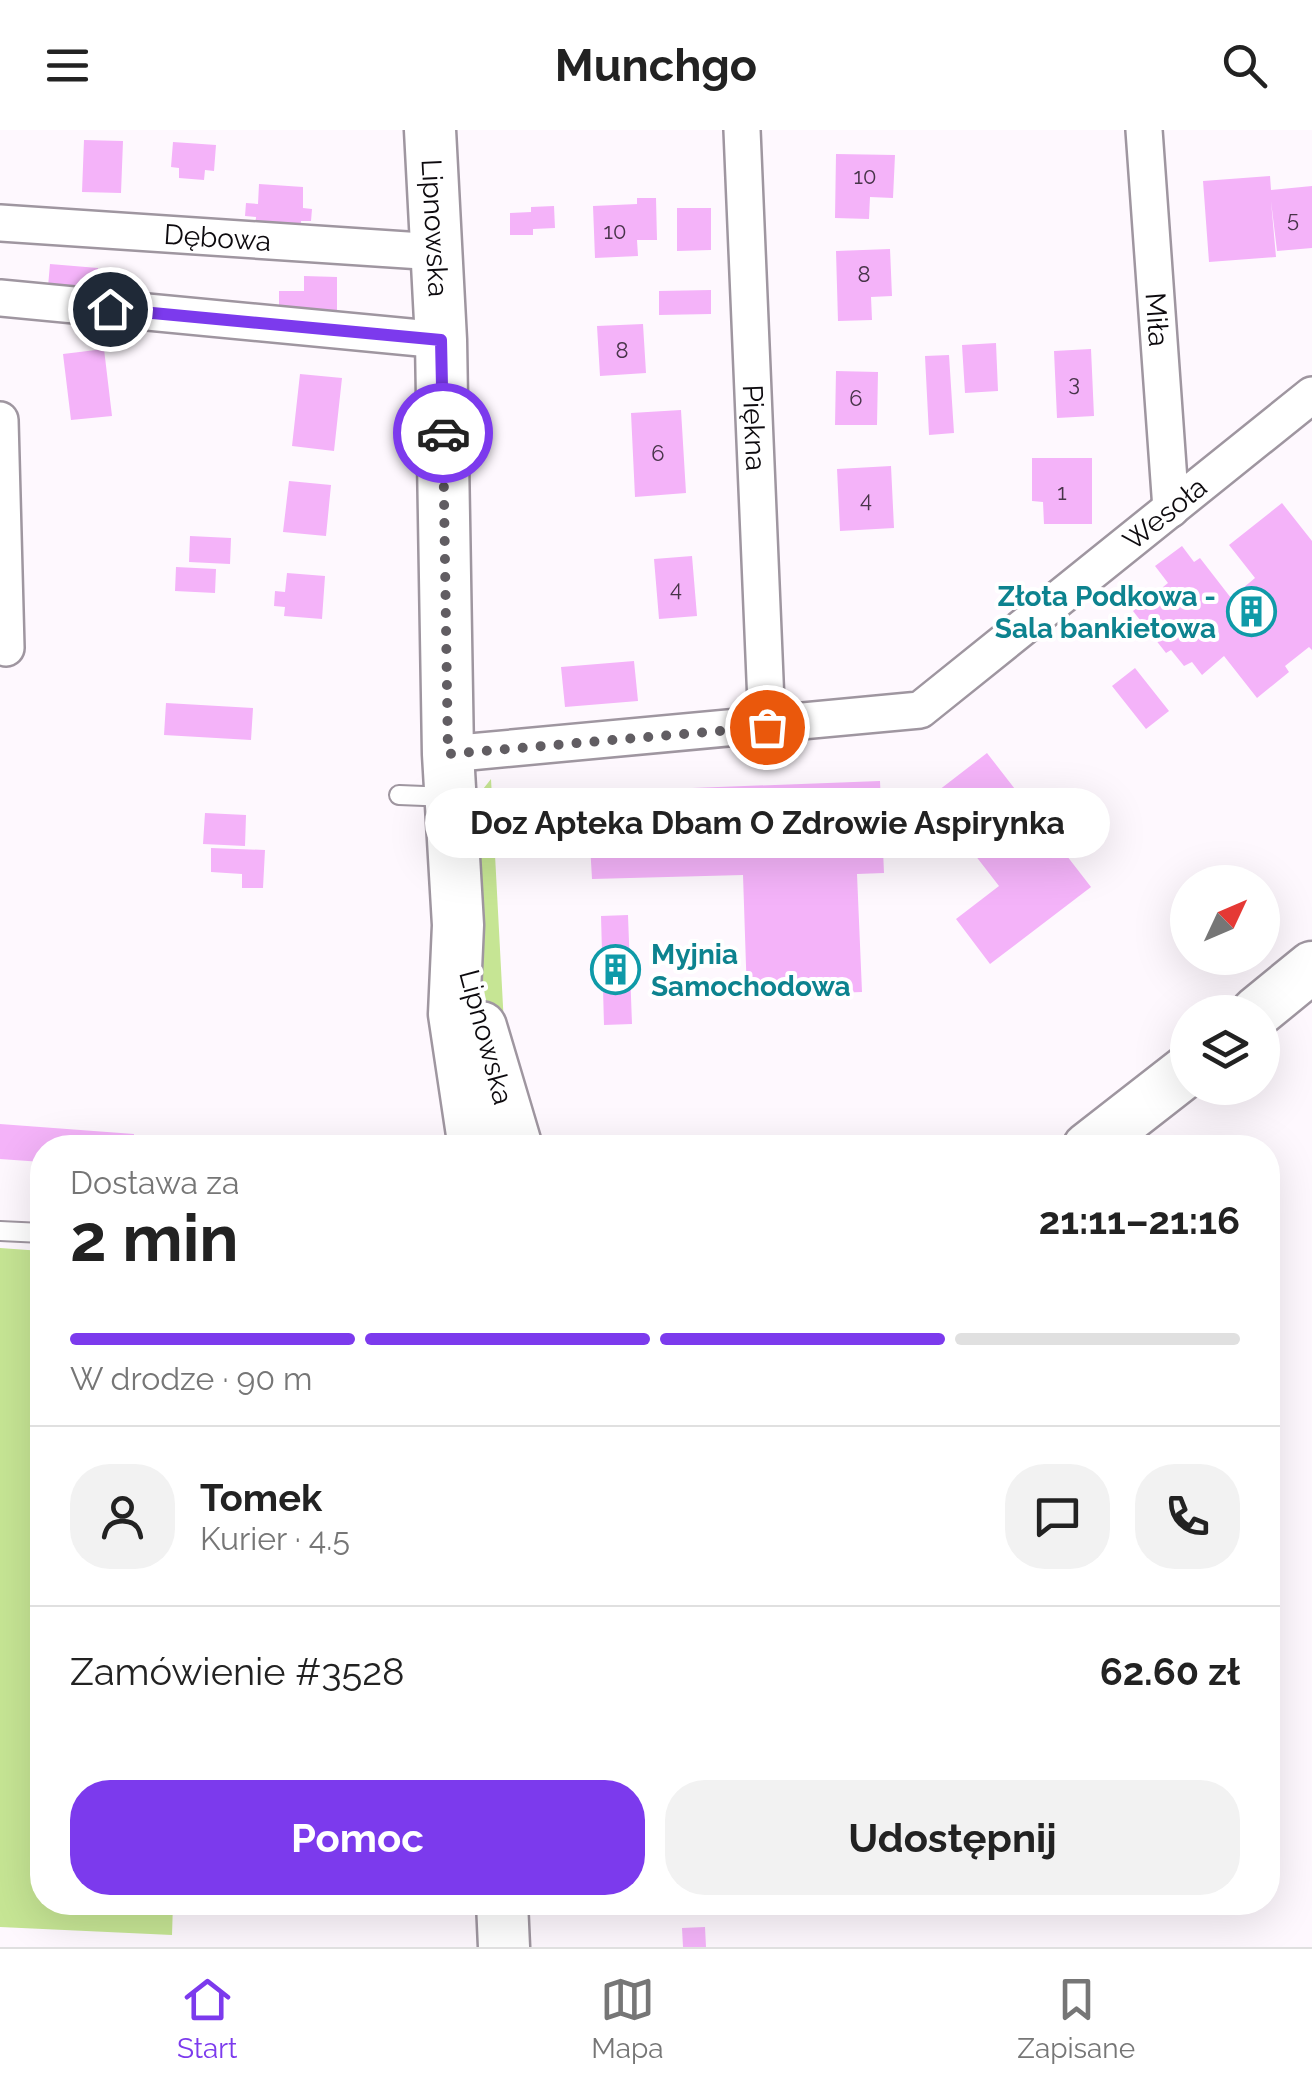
<!DOCTYPE html>
<html lang="pl">
<meta charset="utf-8">
<style>
body{margin:0;font-family:Raleway,sans-serif;background:#f2f2f2;color:#222;height:100vh;display:flex;flex-direction:column;font-size:38px;white-space:nowrap}
*{box-sizing:border-box;margin:0}
p{font-size:32px;color:#767676}
.icon{flex:none;width:55px;height:55px;fill:none;stroke:currentColor;stroke-width:2;stroke-linecap:round;stroke-linejoin:round}
.map{position:relative;flex:1;overflow:hidden}
.panel{position:absolute;left:30px;top:1005px;width:1250px;height:780px;display:flex;flex-direction:column;background:#fff;border-radius:40px;box-shadow:0 10px 40px #0002}
.panel>*{flex:none}
.needle{width:65px;rotate:46deg}
.tools{position:absolute;left:1170px;top:735px;display:grid;gap:20px}
.tools a{display:grid;place-items:center;width:110px;height:110px;border-radius:50%;background:#fff;box-shadow:0 10px 40px #0002;font-size:50px}
.pin{position:absolute;display:grid;place-items:center;width:85px;height:85px;color:#fff;margin:-42px;border:5px solid #fff;border-radius:50%;box-shadow:0 2px 10px #0007}
.courier{position:absolute;display:grid;place-items:center;width:100px;height:100px;margin:-50px;border:8px solid #7c3aed;border-radius:50%;background:#fff;color:#222;box-shadow:0 2px 12px #0007}
.bubble{position:absolute;height:70px;border-radius:35px;background:#fff;box-shadow:0 10px 40px #0002;font-size:32px;font-weight:700;line-height:70px;text-align:center}
.head em{font-style:normal;font-weight:700}
.head div{display:flex;flex-direction:column-reverse}
.head{display:flex;align-items:center;justify-content:space-between;height:170px;padding:0 40px}
h1{font-size:65px;font-weight:700;line-height:75px}
.bar{display:grid;grid-template-columns:repeat(4,1fr);gap:15px 10px;align-content:center;height:120px;padding:0 40px}
.bar i{height:12px;border-radius:8px;background:#e0e0e0}
.bar .on{background:#7c3aed}
.bar p{grid-column:span 4}
.line{display:flex;align-items:center;gap:25px;padding:0 40px;border-top:2px solid #e0e0e0}
.line div{flex:1}
.round{display:grid;place-items:center;flex:none;width:105px;height:105px;border-radius:40px;background:#f2f2f2}
.primary-button{display:flex;gap:20px;margin-top:auto;padding:20px 40px}
.primary-button a{flex:1;height:115px;border-radius:40px;background:#7c3aed;color:#fff;font-size:40px;font-weight:700;line-height:115px;text-align:center}
.primary-button a+a{background:#f2f2f2;color:#222}
header{display:flex;justify-content:space-between;align-items:center;height:130px;padding:0 40px;background:#fff;font-size:45px;font-weight:700}
.menu{display:flex;justify-content:space-around;align-items:center;height:140px;border-top:2px solid #e0e0e0;background:#fff;font-size:28px;color:#767676}
.menu a{display:grid;justify-items:center;gap:5px}
.menu .on{color:#7c3aed}
.map>svg:first-child{display:block}
.green{fill:#c6e594}
.building{fill:#f4b3f9}
.lines{fill:none;stroke-linecap:round;stroke-linejoin:round}
.service-casing{stroke:#9f96a0;stroke-width:22}
.minor-casing{stroke:#9f96a0;stroke-width:40}
.secondary-casing{stroke:#9f96a0;stroke-width:55}
.service{stroke:#fff;stroke-width:18}
.minor{stroke:#fff;stroke-width:35}
.secondary{stroke:#fff;stroke-width:50}
.done{stroke:#615d62;stroke-width:10;stroke-dasharray:0 18}
.route{stroke:#7c3aed;stroke-width:12}
.labels{text-anchor:middle;dominant-baseline:central;stroke-width:8;stroke-linejoin:round;paint-order:stroke}
.number-label{font-size:22px;fill:#473449}
.street-label{font-size:28px;fill:#0d0a0e;stroke:#fff}
.culture-label{font-size:28px;font-weight:bold;fill:#0d838f;stroke:#fff;text-anchor:end}
</style>
<header><svg class="icon" aria-label="menu" viewBox="0 0 24 24"><path d="M4 6h16M4 12h16M4 18h16"/></svg>Munchgo<svg class="icon" aria-label="search" viewBox="0 0 24 24"><circle cx="10" cy="10" r="6"/><path d="M15 15l6 6"/></svg></header>
<div class="map">
<svg width="1312" height="1817" viewBox="0 0 1312 1817">
<rect width="100%" height="100%" fill="#fef8fe"/>
<path class="green" d="M491,649l13,246 -12,5 -13,-65 -3,-167z
M0,1118l42,3v651l131,1 -1,32 -172,-8z"/>
<path class="building" d="M84,10l39,1 -2,52 -39,-1z
M173,12l43,3 -2,26 -9,-1 -1,10 -25,-2v-10l-8,-1z
M836,24l59,1 -2,43 -23,-1 -1,22 -34,-1z
M1270,46l1,14 41,-4v62l-35,3 -6,-50 5,56 -67,5 -6,-81z
M259,54l44,3v21l9,1 -1,12h-10l-1,17 -45,-3 1,-18 -11,-1 1,-13 12,1z
M637,68h19l1,42h-20l1,16 -43,2 -2,-52 44,-2z
M554,76l1,22 -22,1v6h-23v-22l21,-1v-5z
M677,78h34v42l-34,1z
M890,119l2,47 -21,1 1,23 -34,1 -2,-70z
M50,134l48,4 -3,34 -48,-4z
M304,146l33,1v42l-58,-9v-19h25z
M711,160v24l-52,1v-24z
M643,194l3,49 -46,3 -3,-50z
M996,213l2,48 -33,2 -3,-48z
M104,219l8,67 -41,4 -8,-66z
M1091,219l3,67 -37,2 -3,-67z
M949,225l5,78 -25,2 -4,-79z
M836,241l42,1 -1,53h-42z
M300,244l42,4 -8,73 -42,-5z
M681,280l5,83 -51,4 -4,-84z
M1032,328h60v66h-48l-1,-22 -11,-1z
M891,336l3,62 -54,3 -3,-62z
M289,351l42,4 -5,51 -43,-4z
M1282,373l30,38v109l-3,-3 -24,19 4,6 -32,26 -33,-42 -22,19 -10,-13 -8,4 -13,-16 -5,3 -33,-42 35,-28 -13,-17 27,-20 12,16 6,-4 31,40 24,-20 -26,-33z
M190,406l41,2 -1,26 -41,-2z
M692,426l5,60 -38,3 -5,-60z
M176,437l40,2 -1,24 -40,-2z
M287,443l38,3 -3,43 -38,-3 1,-9 -11,-1 1,-15 10,1z
M634,531l4,40 -73,6 -4,-40z
M1135,538l34,43 -23,18 -34,-43z
M166,573l87,5 -2,32 -87,-5z
M987,623l104,134 -101,77 -34,-45 43,-33 -69,-89z
M880,651l4,92 -27,1 5,118 -115,4 -4,-121 -151,4 -5,-87z
M205,683l41,2 -1,31 -42,-2z
M211,718l54,2 -2,38h-21v-14l-31,-2z
M628,785l4,109 -28,1 -3,-109z
M0,994l134,10 -1,14h-91v14l-42,-3z
M705,1797l1,20h-23l-1,-19z"/>
<g class="lines">
<defs>
<path id="service" d="M399,665l50,2
M0,1101l42,2"/>
<g id="minor">
<path id="s1" d="M742,0l25,597"/>
<path id="s2" d="M1144,0l27,379"/>
<path id="s3" d="M0,93l437,29"/>
<path d="M0,168l441,42"/>
<path d="M0,290l6,228"/>
<path id="s4" d="M448,624l472,-44 392,-315"/>
</g>
<g id="secondary">
<path id="s5" d="M430,0l11,210 7,414 10,171 -4,89 20,134"/>
<path d="M1257,882l55,-45"/>
<path d="M481,897l36,121"/>
<path d="M1088,1018l100,-78"/>
<path d="M502,1772l2,45"/>
</g>
</defs>
<use href="#service" class="service-casing"/>
<use href="#minor" class="minor-casing"/>
<use href="#secondary" class="secondary-casing"/>
<use href="#service" class="service"/>
<use href="#minor" class="minor"/>
<use href="#secondary" class="secondary"/>
</g>
<g class="lines">
<path class="done" d="M443,303l5,321 319,-27"/>
<path class="route" d="M110,179l331,31 2,93"/>
</g>
<defs>
<symbol id="building-ring" viewBox="-11 -11 22 22"><circle r="9.5" fill="#fff" stroke="#0f9aa8" stroke-width="1.5"/><path d="M-4-6H4V6H1V3H-1V6H-4ZM-2.5-4.3h1.7v1.8h-1.7ZM.8-4.3h1.7v1.8H.8ZM-2.5-1h1.7V.8h-1.7ZM.8-1h1.7V.8H.8Z" fill="#0f9aa8"/></symbol>
</defs>
<g fill-rule="evenodd">
<use href="#building-ring" x="1224" y="454" width="55" height="55"/>
<use href="#building-ring" x="588" y="812" width="55" height="55"/>
</g>
<g class="labels">
<g class="number-label">
<text x="865" y="46">10</text>
<text x="1293" y="89">5</text>
<text x="615" y="101">10</text>
<text x="864" y="144">8</text>
<text x="622" y="220">8</text>
<text x="1074" y="253">3</text>
<text x="856" y="268">6</text>
<text x="658" y="323">6</text>
<text x="1062" y="362">1</text>
<text x="866" y="369">4</text>
<text x="676" y="458">4</text>
</g>
<g class="street-label">
<text stroke="none"><textPath href="#s5" startOffset="98">Lipnowska</textPath></text>
<text stroke="none"><textPath href="#s3" startOffset="218">Dębowa</textPath></text>
<text stroke="none"><textPath href="#s2" startOffset="190">Miła</textPath></text>
<text stroke="none"><textPath href="#s1" startOffset="298">Piękna</textPath></text>
<text stroke="none"><textPath href="#s4" startOffset="788">Wesoła</textPath></text>
<text transform="translate(486 907) rotate(75)">Lipnowska</text>
</g>
<g class="culture-label">
<text x="1216" y="466">Złota Podkowa -<tspan x="1216" dy="32">Sala bankietowa</tspan></text>
<text x="651" y="824" text-anchor="start">Myjnia<tspan x="651" dy="32">Samochodowa</tspan></text>
</g>
</g>
</svg>
<div class="tools">
<a><svg class="needle" viewBox="-14 -14 28 28"><path d="M0-13l5 13h-10z" fill="#e53935"/><path d="M0 13l5-13h-10z" fill="#767676"/></svg></a>
<a><svg class="icon" aria-label="layers" viewBox="0 0 24 24"><path d="M12 4l9 5-9 5-9-5zM3 14l9 5 9-5"/></svg></a>
</div>
<div class="pin" style="left:767px;top:597px;background:#ea580c"><svg class="icon" aria-label="bag" viewBox="0 0 24 24"><path d="M5 8h14l-1 12H6zM9 8a3 3 0 0 1 6 0"/></svg></div>
<div class="pin" style="left:110px;top:179px;background:#1f2937"><svg class="icon" aria-label="home" viewBox="0 0 24 24"><path d="M3 11l9-7 9 7M6 9v11h12V9"/></svg></div>
<div class="courier" style="left:443px;top:303px"><svg class="icon" aria-label="car" viewBox="0 0 24 24"><path d="M5 17H2v-5l4-1 3-4h7l3 4 3 1v5h-3M9 17h6M6 11h13"/><circle cx="7" cy="17" r="2"/><circle cx="17" cy="17" r="2"/></svg></div>
<div class="bubble" style="left:425px;top:658px;width:685px">Doz Apteka Dbam O Zdrowie Aspirynka</div>
<section class="panel">
<div class="head"><div><h1>2 min</h1><p>Dostawa za</p></div><em>21:11–21:16</em></div>
<div class="bar"><i class="on"></i><i class="on"></i><i class="on"></i><i></i><p>W drodze · 90 m</p></div>
<div class="line" style="height:180px"><a class="round"><svg class="icon" aria-label="person" viewBox="0 0 24 24"><circle cx="12" cy="8" r="4"/><path d="M4 21q1-7 8-7t8 7"/></svg></a><div><b>Tomek</b><p>Kurier · 4.5</p></div><a class="round"><svg class="icon" aria-label="chat" viewBox="0 0 24 24"><path d="M4 5h16v11H9l-5 4z"/></svg></a><a class="round"><svg class="icon" aria-label="phone" viewBox="0 0 24 24"><path d="M5 4h4l2 5-3 2q2 4 5 5l2-3 5 2v4C11 20 4 13 5 4z"/></svg></a></div>
<div class="line" style="height:130px"><div>Zamówienie #3528</div><b>62.60 zł</b></div>
<div class="primary-button"><a>Pomoc</a><a>Udostępnij</a></div>
</section>
</div>
<nav class="menu">
<a class="on"><svg class="icon" aria-label="home" viewBox="0 0 24 24"><path d="M3 11l9-7 9 7M6 9v11h12V9"/></svg>Start</a>
<a><svg class="icon" aria-label="map" viewBox="0 0 24 24"><path d="M3 6l6-2 6 2 6-2v14l-6 2-6-2-6 2zM9 4v14M15 6v14"/></svg>Mapa</a>
<a><svg class="icon" aria-label="saved" viewBox="0 0 24 24"><path d="M7 4h10v16l-5-4-5 4z"/></svg>Zapisane</a>
</nav>
